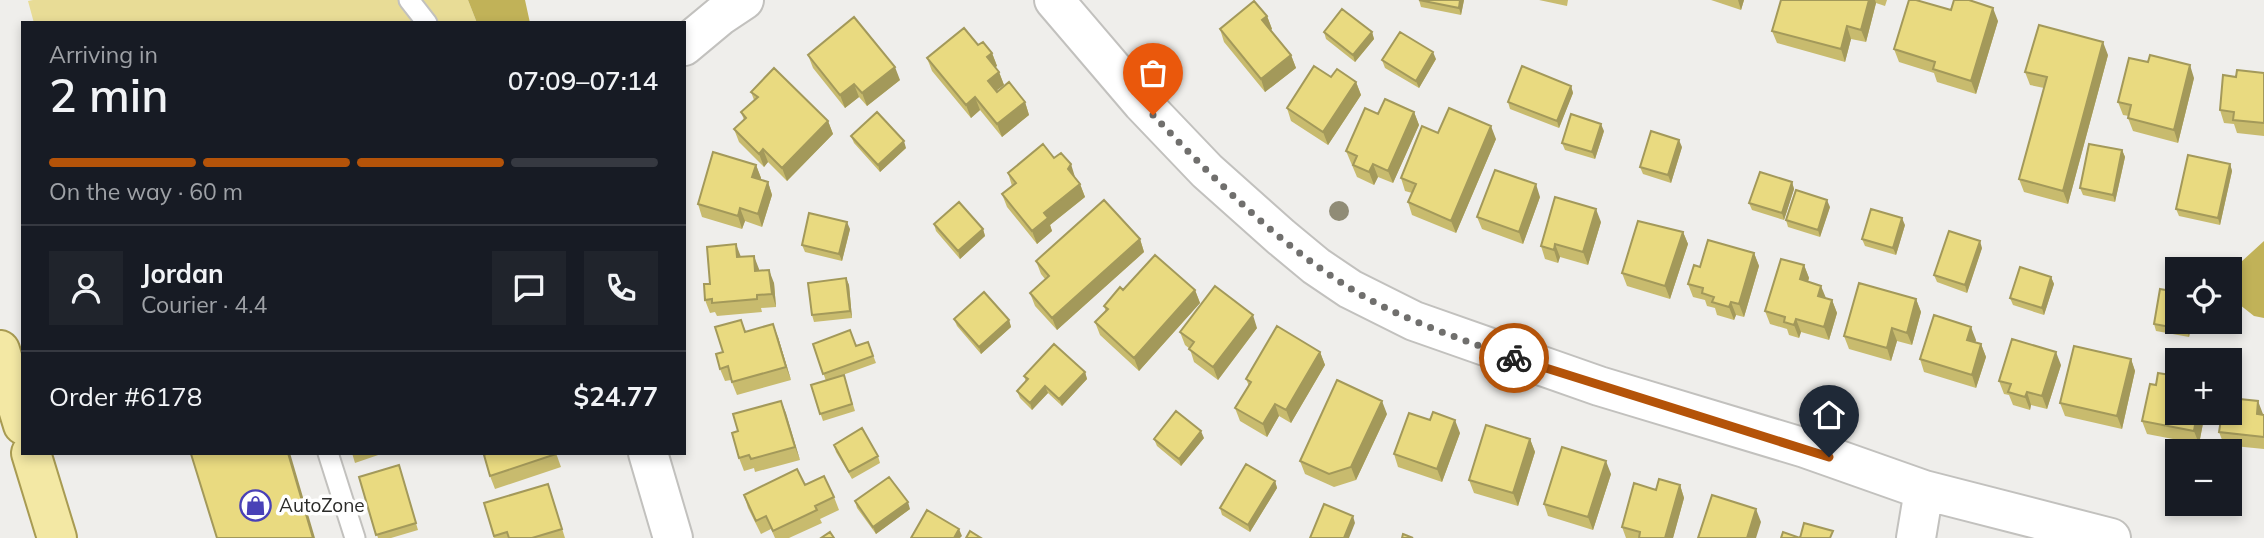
<!DOCTYPE html>
<meta charset="utf-8">
<style>
body{margin:0;font-family:Mulish,sans-serif;background:#20242c;color:#f1f3f6;height:100vh;display:flex;flex-direction:column;font-size:26px;white-space:nowrap}
*{box-sizing:border-box;margin:0}
p{font-size:23px;color:#9ea1a6}
.icon{flex:none;width:38px;height:38px;fill:none;stroke:currentColor;stroke-width:2;stroke-linecap:round;stroke-linejoin:round}
.map{position:relative;flex:1;overflow:hidden}
.side{position:absolute;left:21px;top:21px;width:665px;height:434px;display:flex;flex-direction:column;background:#171b24;border-radius:0px;box-shadow:0 4px 10px #0003}
.side>*{flex:none}
.tools{position:absolute;left:2165px;top:257px;display:grid;gap:14px}
.tools a{display:grid;place-items:center;width:77px;height:77px;border-radius:0px;background:#171b24;box-shadow:0 4px 10px #0003;font-size:35px}
.pin{position:absolute;display:grid;place-items:center;width:60px;height:60px;color:#fff;margin:-72px -30px;border-radius:50% 50% 50% 0;rotate:-45deg;box-shadow:0 0 7px #0007}
.pin .icon{rotate:45deg}
.courier{position:absolute;display:grid;place-items:center;width:70px;height:70px;margin:-35px;border:5px solid #b45309;border-radius:50%;background:#fff;color:#222;box-shadow:0 2px 9px #0007}
.summary em{font-style:normal;font-weight:600}
.summary div{display:flex;flex-direction:column-reverse}
.summary{display:flex;align-items:center;justify-content:space-between;height:119px;padding:0 28px}
h1{font-size:46px;font-weight:600;line-height:52px}
.bar{display:grid;grid-template-columns:repeat(4,1fr);gap:10px 7px;align-content:center;height:84px;padding:0 28px}
.bar i{height:9px;border-radius:5px;background:#363941}
.bar .selected{background:#b45309}
.bar p{grid-column:span 4}
.line{display:flex;align-items:center;gap:18px;padding:0 28px;border-top:2px solid #363941}
.line div{flex:1}
.round{display:grid;place-items:center;flex:none;width:74px;height:74px;border-radius:0px;background:#20242c}
.map>svg:first-child{display:block}
.green{fill:#e8dc96}
.forest{fill:#c1b258}
.lines{fill:none;stroke-linecap:round;stroke-linejoin:round}
.lane-casing{stroke:#c2c1be;stroke-width:23}
.street-casing{stroke:#c2c1be;stroke-width:42}
.primary-casing{stroke:#a89b52;stroke-width:42}
.lane{stroke:#fff;stroke-width:19}
.street{stroke:#fff;stroke-width:38}
.primary{stroke:#f3e8a4;stroke-width:38}
.tree{fill:#908c76}
.wall{fill:#c8bb6e}
.shaded-wall{fill:#a3995a}
.building{fill:#e9da80;stroke:#a3995a;stroke-width:2}
.done{stroke:#706f6d;stroke-width:7;stroke-dasharray:0 12.6}
.route{stroke:#b45309;stroke-width:9}
.labels{text-anchor:middle;dominant-baseline:central;stroke-width:7;stroke-linejoin:round;paint-order:stroke}
.poi-label{font-size:19px;fill:#2b2b29;stroke:#fff;text-anchor:start}
</style>
<div class="map">
<svg width="2264" height="538" viewBox="0 0 2264 538">
<rect width="100%" height="100%" fill="#efeeeb"/>
<path class="green" d="M33,0h435l9,23h-443l-6,-22z"/>
<path class="forest" d="M468,0h57l5,23h-53z
M2264,241v77l-10,-2 -19,-15 6,-39z"/>
<g class="lines">
<defs>
<path id="lane" d="M409,0l18,23
M328,453l27,85"/>
<path id="street" d="M1054,0l88,103 65,68 74,66 35,29 34,23 64,32 185,65 206,62 119,42 187,48
M684,46l36,-30 24,-16
M648,453l25,85
M1916,538l8,-48"/>
<path id="primary" d="M0,350l23,75
M31,453l26,85"/>
</defs>
<use href="#lane" class="lane-casing"/>
<use href="#street" class="street-casing"/>
<use href="#primary" class="primary-casing"/>
<use href="#lane" class="lane"/>
<use href="#street" class="street"/>
<use href="#primary" class="primary"/>
</g>
<circle class="tree" cx="1339" cy="211" r="10"/>
<path class="wall" d="M1419,0h45l-3,15 -40,-8z
M1539,0h29l-1,6z
M1711,0h33l-3,10z
M1781,0h106l-2,6 -9,-3 -10,39 -15,-3 -6,23 -68,-19 -5,-12z
M1951,10l47,11 -22,73 -39,-12 -3,-9 -35,-11 -5,-13z
M1267,16l5,13 -1,1 20,25 5,13 -31,24 -41,-50 -4,-13z
M1324,32h48l2,7 -19,23 -29,-23z
M978,45l14,8 5,13 -2,1 4,5 5,13 -8,6 29,11 4,13 -27,22 -22,-27 -9,8 -39,-47 -5,-13z
M808,55l92,25 -33,26 -8,-9 -14,11 -32,-40z
M2108,55l-40,149 -44,-12 -5,-13 25,-91 -14,-3 -5,-13z
M1436,59l-17,29 -34,-20 -3,-8z
M2264,73v63l-27,-3 -3,-9 -10,-1 -4,-13 16,-33z
M1331,77l25,5 5,13 -33,50 -37,-24 -4,-13z
M2194,78l-16,65 -45,-12 -5,-13 1,-2 -6,-1 -5,-13z
M1571,86l2,7 -14,35 -49,-19 -2,-7z
M751,92l77,29 5,13 -46,47 -19,-19 -4,5 -25,-25 -5,-13 10,-9 -3,-8 13,-12z
M1414,112l5,13 -26,58 -15,-6 -4,8 -17,-8 -11,-26 32,-37z
M1604,131l-9,28 -30,-9 -3,-7z
M1438,133l58,6 -40,94 -44,-18 -4,-13 4,-9 -7,-2 -4,-13z
M851,136l55,12 -26,24 -26,-29z
M1682,147l-11,36 -28,-9 -3,-7z
M2122,150l3,7 -10,45 -32,-7 -3,-7z
M1054,158l26,26 5,13 -35,28 2,6 -15,13 -30,-37 -5,-13 10,-8 -4,-13z
M2230,164l2,7 -12,54 -41,-9 -3,-7z
M756,165l5,13 -1,2 8,2 4,13 -10,32 -17,-6 -3,8 -40,-12 -4,-13z
M1792,182l2,7 -10,31 -32,-10 -3,-7z
M1540,197l-17,47 -41,-15 -5,-12z
M1830,207l-10,30 -32,-10 -2,-7z
M1601,222l-13,43 -28,-8 -2,6 -13,-4 -4,-13z
M934,224l49,5 2,7 -25,23 -24,-28z
M1905,225l-9,30 -31,-9 -3,-7z
M850,229l-8,32 -37,-9 -3,-7z
M1683,232l5,12 -18,55 -43,-13 -5,-13z
M1140,239l4,13 -87,78 -22,-24 -5,-13 15,-14 -4,-5 -5,-13z
M1982,248l-15,45 -30,-11 -3,-7z
M1754,253l5,13 -15,51 -8,-2 -2,5 -17,-5 -2,-7 -8,-2 -2,-6 -12,-3 -5,-13 12,-17z
M741,257l18,12v2l15,12 2,24 -15,1 1,4 -45,4 -2,-4 -5,1 -5,-13 5,-16z
M1804,265l5,13 -1,4 18,16 6,2 5,13 -8,27 -28,-8 -2,6 -10,-3 -2,-6 -17,-5 -5,-13z
M2051,277l3,7 -10,31 -31,-10 -3,-7z
M846,278l3,7 3,33 -38,4 -2,-7z
M1123,290h72l5,13 -61,68 -39,-36 -5,-13 11,-10 -2,-6z
M1916,299l5,13 -9,33 -15,-4 -6,20 -42,-12 -5,-13z
M954,319l55,1 2,7 -30,27 -24,-28z
M741,320l5,12 32,5 13,43 -54,15 -6,-15 -6,1 -5,-12 3,-17z
M2192,322l-3,15 -33,-6 -2,-7z
M1257,328l-39,52 -24,-18 -4,-13 -5,-4 -5,-13z
M1976,340l-1,2 6,2 5,13 -10,31 -52,-16 -4,-13z
M868,342l8,21 -50,18 -13,-37 43,2z
M1320,352l5,13 -34,58 -12,-7 -12,21 -27,-16 -5,-13 14,-22 -3,-7z
M2131,359l4,12 -13,58 -57,-13 -5,-13z
M2061,365l-14,44 -16,-4 -1,5 -17,-5 -4,-10 -5,-1 -5,-13z
M1085,372l2,7 -25,27 -14,-13 -16,17 -12,-12 -3,-7 9,-9 -2,-6z
M844,375l11,36 -32,10 -12,-36z
M781,401l19,59 -45,12 -1,-4 -10,3 -5,-13 -1,-27z
M2205,413l-6,31 -52,-10 -5,-13z
M1387,414l-31,66 -22,7 -29,-13 -5,-13z
M2263,414v1h1v34l-40,-4 -5,-13z
M1460,433l-18,49 -44,-15 -4,-13z
M1204,438l-23,28 -24,-20 -3,-7z
M1530,439l5,13 -17,54 -44,-13 -5,-13z
M834,445l44,11 2,7 -28,16 -16,-27z
M352,453h32l-29,10z
M556,453l5,14 -66,22 -5,-13z
M399,465l19,65 -27,8h-13l-19,-61z
M1611,474l-18,56 -45,-14 -4,-12z
M1275,481l2,7 -27,44 -28,-17 -2,-7z
M548,484l17,54h-71l-10,-35z
M805,485l29,12 5,13 -19,9 2,4 -33,15h-14l-4,-9 -10,5 -13,-26 -4,-13z
M1680,485l4,13 -11,40h-47l-4,-11 34,-37z
M855,501l55,8 -34,25 -19,-26z"/>
<path class="shaded-wall" d="M1460,0h4l-3,15 -2,-7z
M1738,0h6l-3,10z
M1869,0h6l1,3 -10,39 -5,-12z
M1993,8l5,13 -22,73 -5,-13z
M1267,16l5,13 -5,4 -5,-13z
M1847,26l4,13 -6,23 -4,-13z
M1372,32l2,7 -19,23 -2,-7z
M2103,42l5,13 -40,149 -5,-13z
M1433,52l3,7 -17,29 -3,-7z
M992,53l5,13 -5,4 -5,-13z
M1291,55l5,13 -31,24 -4,-13z
M2190,65l4,13 -16,65 -4,-13z
M895,67l5,13 -33,26 -5,-13z
M999,72l5,13 -11,8 -5,-12z
M1356,82l5,13 -33,50 -5,-13z
M854,84l5,13 -14,11 -5,-13z
M1571,86l2,7 -14,35 -2,-7z
M975,97l5,13 -9,8 -5,-13z
M1025,102l4,13 -27,22 -5,-13z
M1414,112l5,13 -26,58 -5,-12z
M828,121l5,13 -46,47 -5,-13z
M1601,124l3,7 -9,28 -3,-7z
M1491,126l5,13 -40,94 -5,-12z
M1679,140l3,7 -11,36 -3,-8z
M904,141l2,7 -26,24 -2,-7z
M763,149l5,13 -4,5 -5,-13z
M2122,150l3,7 -10,45 -2,-7z
M1071,164l4,13 -7,-8z
M1373,164l5,13 -4,8 -5,-13z
M2230,164l2,7 -12,54 -2,-7z
M756,165l5,13 -4,12 -5,-13z
M768,182l4,13 -10,32 -4,-13z
M1792,182l2,7 -10,31 -2,-7z
M1080,184l5,13 -35,28 2,6 -15,13 -5,-13 12,-18z
M1536,184l4,13 -17,47 -4,-12z
M1827,200l3,7 -10,30 -2,-7z
M740,208l5,13 -3,8 -4,-13z
M1596,209l5,13 -13,43 -5,-13z
M1902,218l3,7 -9,30 -3,-7z
M847,222l3,7 -8,32 -3,-7z
M983,229l2,7 -25,23 -2,-8z
M1683,232l5,12 -18,55 -5,-13z
M1140,239l4,13 -87,78 -5,-12z
M1980,241l2,7 -15,45 -2,-8z
M736,244l5,13h-4z
M1555,244l5,13 -2,6 -4,-13z
M1754,253l5,13 -15,51 -5,-13z
M754,256l5,13 1,15 -5,-13z
M1804,265l5,13 -5,14 -4,-13z
M769,270l5,13 2,24 -4,-13z
M2051,277l3,7 -10,31 -2,-7z
M846,278l3,7 3,33 -2,-7z
M1821,286l5,12 -8,-2z
M1195,290l5,13 -61,68 -5,-13z
M1916,299l5,13 -9,33 -5,-12z
M1832,300l5,13 -8,27 -5,-13z
M1731,302l5,13 -2,5 -5,-13z
M1253,315l4,13 -39,52 -5,-13z
M1796,319l5,13 -2,6 -5,-13z
M1009,320l2,7 -30,27 -2,-7z
M2188,322h4l-3,15 -2,-7z
M773,324l5,13 13,43 -5,-13z
M1971,327l5,13 -4,13 -5,-13z
M1892,328l5,13 -6,20 -4,-13z
M1981,344l5,13 -10,31 -4,-13z
M1320,352l5,13 -34,58 -5,-13z
M2056,352l5,13 -14,44 -5,-13z
M2131,359l4,12 -13,58 -5,-13z
M1085,372l2,7 -25,27 -3,-7z
M1045,386l3,7 -16,17 -2,-7z
M2027,392l4,13 -1,5 -5,-13z
M781,401l5,12 14,47 -5,-13z
M1382,401l5,13 -31,66 -5,-13z
M2258,401l5,13 -2,13 -4,-13z
M1275,404l4,12 -12,21 -4,-13z
M2197,413h8l-6,31 -5,-13z
M1455,420l5,13 -18,49 -5,-13z
M1201,431l3,7 -23,28 -2,-7z
M1530,439l5,13 -17,54 -5,-13z
M288,453h2l25,85h-2z
M1606,461l5,13 -18,56 -5,-13z
M1275,481l2,7 -27,44 -2,-7z
M1680,485l4,13 -11,40h-8z
M908,502l2,7 -34,25 -3,-7z
M1756,509l5,13 -5,16h-9z
M1353,516l2,7 -6,15h-5z
M959,529l3,7 -2,2h-6z"/>
<path class="building" d="M1419,0h41l-1,8z
M1781,0h88l-8,30 -14,-4 -6,23 -69,-18z
M1909,0h7l35,10 3,-10h15l24,8 -22,73 -38,-12 2,-7 -41,-13z
M1254,1l13,15 -5,4 29,35 -30,24 -41,-50z
M1342,9l30,23 -19,23 -29,-23z
M854,17l41,50 -33,26 -8,-9 -14,11 -32,-40z
M2039,25l64,17 -40,149 -44,-12 28,-102 -22,-5z
M964,28l14,17 5,-3 9,11 -5,4 12,15 -11,9 9,11 12,-10 16,20 -28,22 -22,-27 -9,8 -39,-47z
M1400,32l33,20 -17,29 -34,-21z
M2150,55l40,10 -16,65 -46,-12 3,-13 -13,-3 11,-44 19,4z
M1314,66l17,11 6,-8 19,13 -33,50 -36,-24z
M1522,66l49,20 -14,35 -49,-19z
M774,68l54,53 -46,47 -19,-19 -4,5 -25,-25 12,-11 -5,-6 17,-15 -7,-5z
M2237,70l27,3v50l-31,-3 1,-8 -14,-2 3,-35 13,2z
M1385,99l29,13 -26,59 -15,-7 -4,8 -16,-7 4,-9 -11,-5 19,-43 13,6z
M1449,108l42,18 -40,95 -43,-19 8,-18 -15,-6 21,-52 16,7z
M877,112l27,29 -26,24 -27,-29z
M1571,114l30,10 -9,28 -30,-9z
M1651,131l28,9 -11,35 -28,-8z
M1043,144l11,14 7,-5 10,11 -3,5 12,15 -36,29 4,5 -16,13 -30,-37 14,-11 -8,-10z
M2089,144l33,6 -9,45 -33,-7z
M713,152l43,13 -4,12 16,5 -10,32 -18,-6 -2,8 -40,-12z
M2188,155l42,9 -12,54 -42,-9z
M1495,170l41,14 -17,48 -42,-15z
M1760,172l32,10 -10,31 -33,-10z
M1796,190l31,10 -9,30 -32,-10z
M1555,197l41,12 -13,43 -28,-8 -1,6 -13,-4z
M1104,200l36,39 -88,79 -22,-25 19,-17 -13,-15z
M959,202l24,27 -25,22 -24,-27z
M1871,209l31,9 -9,30 -31,-9z
M809,213l38,9 -8,32 -37,-9z
M1638,221l45,11 -18,54 -43,-13z
M1949,231l31,10 -15,44 -31,-10z
M1708,240l46,13 -15,51 -8,-2 -2,5 -17,-5 2,-5 -12,-4 1,-5 -15,-4 6,-19 6,2z
M736,244l1,13 17,-1 1,15 14,-1 3,24 -15,1v4l-45,4v-4l-7,1 -1,-16h6l-3,-37z
M1155,255l40,35 -61,68 -39,-36 13,-13 -4,-3 16,-19 3,3z
M1781,259l23,6 -4,14 21,7 -3,10 14,4 -8,27 -28,-8 -2,6 -10,-3 1,-5 -20,-6z
M2020,267l31,10 -9,31 -32,-10z
M846,278l4,33 -38,4 -4,-32z
M1859,283l57,16 -9,34 -15,-5 -5,20 -43,-12z
M1215,286l38,29 -40,52 -24,-18 5,-7 -14,-10z
M2160,289l17,3v30h11l-1,8 -33,-6z
M984,292l25,28 -30,27 -25,-28z
M1934,315l37,12 -4,13 14,4 -9,31 -52,-16z
M741,320l4,12 28,-8 13,43 -54,15 -4,-16 -8,3 -4,-15 7,-2 -8,-25z
M1277,326l43,26 -34,58 -11,-6 -12,20 -28,-16 16,-26 -5,-3z
M850,330l6,16 12,-4 5,14 -50,18 -10,-30z
M2012,339l44,13 -14,44 -15,-4 -2,5 -17,-5 3,-8 -12,-3z
M1054,344l31,28 -26,27 -14,-13 -15,17 -13,-12 11,-12 -4,-3z
M2074,346l57,13 -14,57 -57,-13z
M2158,373l19,3v37h20l-3,18 -52,-10 8,-37 6,1z
M844,375l8,29 -32,10 -9,-29z
M1337,380l45,21 -31,66 -22,7 -29,-13z
M2230,398l28,3 -1,13 7,1v22l-45,-5 3,-19h8z
M781,401l14,46 -44,12 -2,-4 -10,3 -7,-25 6,-2 -5,-17z
M1176,411l25,20 -22,28 -25,-20z
M1433,412l22,8 -18,49 -43,-15 15,-41 21,7z
M1486,425l44,14 -17,54 -44,-13z
M862,428l16,28 -29,16 -15,-27z
M1562,447l44,14 -18,56 -44,-13z
M194,453h94l25,85h-96l-26,-84z
M488,453h68v1l-66,22 -6,-21z
M1246,464l29,17 -27,44 -28,-17z
M399,465l17,58 -40,12 -17,-58z
M797,469l8,16 19,-9 10,21 -19,9 2,4 -44,21 -7,-15 -10,5 -12,-26z
M889,477l19,25 -35,25 -18,-26z
M1659,479l21,6 -15,53h-26l1,-6 -18,-5 12,-44 22,7z
M548,484l14,45 -30,9h-23l-2,-6 -13,4 -10,-33z
M1712,495l44,14 -9,29h-49z
M1324,504l29,12 -9,22h-34z
M927,510l32,19 -5,9h-43z
M1804,523l29,8 -3,7h-49l2,-6 17,6z
M970,531l11,7h-15z
M830,532l4,6h-13z
M1403,534l10,4h-11z"/>
<g class="lines">
<path class="done" d="M1153,115c59,62 122,126 195,172 51,32 110,51 166,71"/>
<path class="route" d="M1514,358l315,99"/>
</g>
<defs>
<symbol id="shop-ring" viewBox="-11 -11 22 22"><circle r="9.5" fill="#fff" stroke="#4941b7" stroke-width="1.5"/><path d="M-5-2.5h2.3a2.7 3.5 0 0 1 5.4 0H5L5.5 6h-11ZM-1.5-2.5h3a1.5 2.3 0 0 0-3 0Z" fill="#4941b7"/></symbol>
</defs>
<g fill-rule="evenodd">
<use href="#shop-ring" x="238" y="488" width="35" height="35"/>
</g>
<g class="labels">
<g class="poi-label">
<text x="279" y="505">AutoZone</text>
</g>
</g>
</svg>
<div class="tools">
<a><svg class="icon" aria-label="locate" viewBox="0 0 24 24"><circle cx="12" cy="12" r="6"/><path d="M12 2v4M12 18v4M2 12h4M18 12h4"/></svg></a>
<a>+</a>
<a>−</a>
</div>
<div class="pin" style="left:1153px;top:115px;background:#ea580c"><svg class="icon" aria-label="bag" viewBox="0 0 24 24"><path d="M5 8h14l-1 12H6zM9 8a3 3 0 0 1 6 0"/></svg></div>
<div class="pin" style="left:1829px;top:457px;background:#1f2937"><svg class="icon" aria-label="home" viewBox="0 0 24 24"><path d="M3 11l9-7 9 7M6 9v11h12V9"/></svg></div>
<div class="courier" style="left:1514px;top:358px"><svg class="icon" aria-label="bike" viewBox="0 0 24 24"><circle cx="6" cy="16" r="4"/><circle cx="18" cy="16" r="4"/><path d="M6 16l4-8h5l3 8M10 8l3 8H6M13 5h3"/></svg></div>
<section class="side">
<div class="summary"><div><h1>2 min</h1><p>Arriving in</p></div><em>07:09–07:14</em></div>
<div class="bar"><i class="selected"></i><i class="selected"></i><i class="selected"></i><i></i><p>On the way · 60 m</p></div>
<div class="line" style="height:126px"><a class="round"><svg class="icon" aria-label="person" viewBox="0 0 24 24"><circle cx="12" cy="8" r="4"/><path d="M4 21q1-7 8-7t8 7"/></svg></a><div><b>Jordan</b><p>Courier · 4.4</p></div><a class="round"><svg class="icon" aria-label="chat" viewBox="0 0 24 24"><path d="M4 5h16v11H9l-5 4z"/></svg></a><a class="round"><svg class="icon" aria-label="phone" viewBox="0 0 24 24"><path d="M5 4h4l2 5-3 2q2 4 5 5l2-3 5 2v4C11 20 4 13 5 4z"/></svg></a></div>
<div class="line" style="height:91px"><div>Order #6178</div><b>$24.77</b></div>
</section>
</div>
